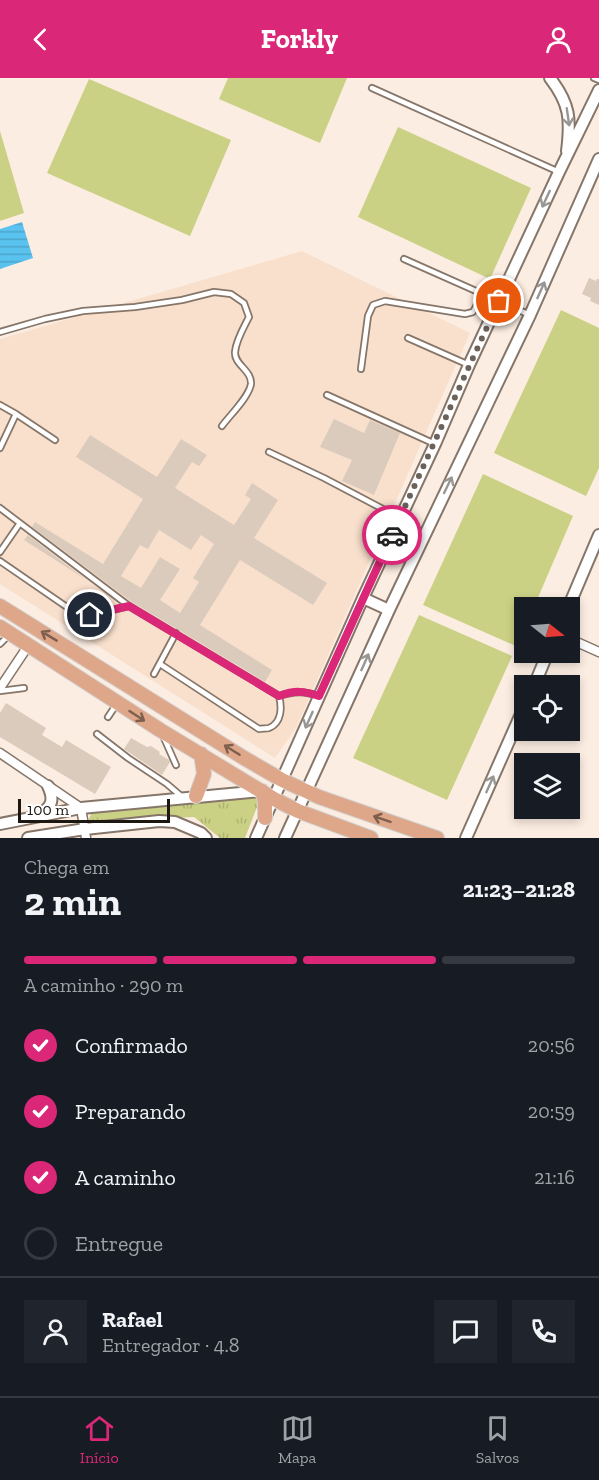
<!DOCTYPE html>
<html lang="pt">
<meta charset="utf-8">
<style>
body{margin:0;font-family:"Zilla Slab",serif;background:#20242c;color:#f1f3f6;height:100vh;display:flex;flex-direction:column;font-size:22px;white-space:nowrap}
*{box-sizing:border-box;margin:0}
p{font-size:20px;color:#9ea1a6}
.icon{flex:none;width:33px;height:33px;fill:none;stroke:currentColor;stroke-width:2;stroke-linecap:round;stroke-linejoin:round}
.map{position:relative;height:760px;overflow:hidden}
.side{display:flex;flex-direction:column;background:#171b24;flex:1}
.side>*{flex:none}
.needle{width:39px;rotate:107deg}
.fabs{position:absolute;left:514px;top:519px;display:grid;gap:12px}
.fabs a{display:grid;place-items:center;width:66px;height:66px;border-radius:0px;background:#171b24;box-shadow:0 3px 9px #0003;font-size:30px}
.scale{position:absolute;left:18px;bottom:15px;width:152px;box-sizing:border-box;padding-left:6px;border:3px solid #1d1712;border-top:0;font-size:16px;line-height:21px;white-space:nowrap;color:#1d1712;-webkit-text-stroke:4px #fefefe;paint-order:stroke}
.pin{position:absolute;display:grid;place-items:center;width:51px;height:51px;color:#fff;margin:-26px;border:3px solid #fff;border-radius:50%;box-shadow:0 2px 6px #0007}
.courier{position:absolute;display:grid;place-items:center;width:60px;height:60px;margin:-30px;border:4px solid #db2777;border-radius:50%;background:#fff;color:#222;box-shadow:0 2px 8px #0007}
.head em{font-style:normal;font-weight:700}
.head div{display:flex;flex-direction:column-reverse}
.head{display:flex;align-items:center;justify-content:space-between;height:102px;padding:0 24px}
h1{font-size:39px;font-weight:700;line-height:45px}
.bar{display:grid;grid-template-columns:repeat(4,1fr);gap:9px 6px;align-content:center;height:72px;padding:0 24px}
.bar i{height:8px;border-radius:4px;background:#363941}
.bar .active{background:#db2777}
.bar p{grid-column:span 4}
.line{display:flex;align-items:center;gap:15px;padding:0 24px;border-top:2px solid #363941}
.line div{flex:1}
.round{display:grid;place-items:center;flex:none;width:63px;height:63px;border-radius:0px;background:#20242c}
ol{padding:0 24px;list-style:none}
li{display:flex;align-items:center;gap:18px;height:66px}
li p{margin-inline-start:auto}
li .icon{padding:6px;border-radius:50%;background:#db2777;color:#fff;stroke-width:4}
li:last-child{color:#9ea1a6}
li i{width:33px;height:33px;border:3px solid #363941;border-radius:50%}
header{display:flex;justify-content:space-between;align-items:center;height:78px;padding:0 24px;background:#db2777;color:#fff;font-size:27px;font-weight:700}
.menu{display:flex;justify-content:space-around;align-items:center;height:84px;border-top:2px solid #363941;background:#171b24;font-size:16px;color:#9ea1a6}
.menu a{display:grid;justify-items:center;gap:3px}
.menu .active{color:#db2777}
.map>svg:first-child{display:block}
.built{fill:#f9e0cd}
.grass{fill:url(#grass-tufts)}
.pitch{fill:#cbd184}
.water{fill:url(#water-rules)}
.building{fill:#dbcbbc;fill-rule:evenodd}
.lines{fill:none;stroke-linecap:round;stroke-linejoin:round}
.service-casing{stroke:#867669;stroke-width:8}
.minor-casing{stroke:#867669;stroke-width:11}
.tertiary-casing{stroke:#867669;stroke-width:14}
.primary-casing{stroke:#d2d1d0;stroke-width:16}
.service{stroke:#fff;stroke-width:4.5}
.minor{stroke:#fff;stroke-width:8}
.tertiary{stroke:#fff;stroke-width:10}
.primary{stroke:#dea78a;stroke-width:14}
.oneway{stroke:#999794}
.oneway2{stroke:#7e5f4e}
.done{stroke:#6b625b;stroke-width:6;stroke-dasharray:0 10.8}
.route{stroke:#db2777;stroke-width:8}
</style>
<header><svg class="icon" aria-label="back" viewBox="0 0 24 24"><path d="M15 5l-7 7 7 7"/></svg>Forkly<svg class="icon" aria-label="person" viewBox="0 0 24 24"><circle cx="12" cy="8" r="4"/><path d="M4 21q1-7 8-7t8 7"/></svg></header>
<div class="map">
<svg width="599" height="760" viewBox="0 0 599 760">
<defs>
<pattern id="grass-tufts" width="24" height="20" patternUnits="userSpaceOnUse" patternTransform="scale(1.5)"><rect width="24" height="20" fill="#cbd184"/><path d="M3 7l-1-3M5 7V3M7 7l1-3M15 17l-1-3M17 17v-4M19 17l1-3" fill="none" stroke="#aeb371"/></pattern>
<pattern id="water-rules" width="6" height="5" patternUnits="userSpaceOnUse" patternTransform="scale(1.5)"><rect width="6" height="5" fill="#59c2ee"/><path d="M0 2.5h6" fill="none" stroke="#4da6cb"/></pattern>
</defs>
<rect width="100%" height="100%" fill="#fcede2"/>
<path class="built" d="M302,173l168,82 -174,395 -21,30 -275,-174v-245z"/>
<path class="grass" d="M254,718l5,6 -14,36h-25l-26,-21 -106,5 4,-11z"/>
<path class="pitch" d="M228,0h119l-27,65 -101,-44z
M89,1l142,61 -41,96 -143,-63z
M398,49l133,61 -41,91 -132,-62z
M0,53l24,82 -24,8z
M561,232l38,18v140l-13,28 -92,-43z
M483,396l90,42 -39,91 -9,1v21l-7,18 -95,-42z
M419,537l93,41 -65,144 -94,-42z"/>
<path class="water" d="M22,144l11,36 -33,11v-40z"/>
<path class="building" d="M589,200l7,3 1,-2h2v26l-9,-4 1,-3 -9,-4z
M334,341l30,14 6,-13 30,13 -26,62 -32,-14 10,-21 -32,-13z
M90,357l67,42 24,-38 26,16 -8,11 -7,-4 -17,26 59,37 17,-26 -6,-4 7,-12 26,17 -24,38 73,45 -14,22 -73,-45 -40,65 72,45 -7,12 -133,-80 -100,-75 3,-5 68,42 40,-65 -67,-42zM159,452l32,20 10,-15 13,9 -21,34 6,4 -19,31 -20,-13 20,-31 -20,-12 -19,31 -20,-12 19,-31 8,4z
M28,457l57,44 -61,-39z
M6,625l40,25 -4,7 20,12 4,-7 45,27 -16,27 -95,-57v-24z
M131,660l16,9 4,-1 9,6 -1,2 10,6 1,2 -8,13 -38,-26z"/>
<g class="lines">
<defs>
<path id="service" d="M594,0l5,2
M372,10l187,84
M404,181l126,56
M0,254l45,-13 38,-8 52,-4 47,-7 32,-8 17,2 13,9 5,14c-5,10 -13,23 -14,35 -1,13 17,18 16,32 -2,13 -21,31 -29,42
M408,260l61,27
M361,291l7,-53 5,-11 12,-4 80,13 8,-2 10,-19
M327,317l108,49
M0,327l16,9
M0,370l16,-34 39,26
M269,374l55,26 76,40
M0,430l129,98 150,90c3,11 3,27 -10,32 -3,1 -7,0 -10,1l-99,-65
M0,474l20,-29
M0,483l77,53 13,1 39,-9
M0,566l8,-8
M154,596l22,-41
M0,613l24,-3
M279,618c16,-5 25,-5 40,0
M108,639l8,-12
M97,656l31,24 39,26 14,12
M164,660l12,27"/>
<path id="minor" d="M570,561l29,13
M0,610l28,-42
M0,675l81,55 5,30"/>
<path id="tertiary" d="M550,0c20,26 21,41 17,73
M363,520l26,12
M568,530l31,-73
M534,608l14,-34
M39,736c14,-7 15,-15 9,-28
M0,746l81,-16 180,-17
M28,760l57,-9 74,-8 16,1 26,11 5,5
M256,760l107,-240 72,-154 34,-79 90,-193 40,-82
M285,760l104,-228 141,-295 69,-156
M466,760l59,-133"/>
<path id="primary" d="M0,528l244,152 38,22 37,17 118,41
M0,549l160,103 114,69 24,12 73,27
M262,713l3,11v16
M196,718l8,-22 -3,-20"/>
</defs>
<use href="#service" class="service-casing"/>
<use href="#minor" class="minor-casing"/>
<use href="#tertiary" class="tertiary-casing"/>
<use href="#primary" class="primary-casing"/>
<use href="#service" class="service"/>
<use href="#minor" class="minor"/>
<use href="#tertiary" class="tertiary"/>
<use href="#primary" class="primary"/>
</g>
<defs><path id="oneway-shaft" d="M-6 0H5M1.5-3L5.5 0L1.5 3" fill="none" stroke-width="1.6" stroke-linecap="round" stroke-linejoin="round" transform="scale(1.5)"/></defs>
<g class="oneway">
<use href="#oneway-shaft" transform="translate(568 39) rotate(82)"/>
<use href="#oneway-shaft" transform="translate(546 121) rotate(115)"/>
<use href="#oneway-shaft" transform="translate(541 212) rotate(-66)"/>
<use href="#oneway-shaft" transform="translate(448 407) rotate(-64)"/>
<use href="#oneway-shaft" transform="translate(365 584) rotate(-66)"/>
<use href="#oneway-shaft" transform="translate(309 642) rotate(114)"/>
<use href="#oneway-shaft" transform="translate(490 706) rotate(-66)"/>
</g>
<g class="oneway2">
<use href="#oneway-shaft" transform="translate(49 558) rotate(-149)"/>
<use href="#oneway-shaft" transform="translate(137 638) rotate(33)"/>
<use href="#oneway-shaft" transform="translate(232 672) rotate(-148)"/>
<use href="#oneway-shaft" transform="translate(382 741) rotate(-161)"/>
</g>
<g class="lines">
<path class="done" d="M392,457l107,-234"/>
<path class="route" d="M90,537l39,-9 150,90c16,-6 25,-5 40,0l73,-161"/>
</g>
</svg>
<div class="fabs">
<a><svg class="needle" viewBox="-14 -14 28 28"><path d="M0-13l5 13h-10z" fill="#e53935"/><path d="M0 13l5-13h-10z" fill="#9ea1a6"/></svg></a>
<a><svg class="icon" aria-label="locate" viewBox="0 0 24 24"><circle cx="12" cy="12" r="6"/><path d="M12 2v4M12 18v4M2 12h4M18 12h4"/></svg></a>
<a><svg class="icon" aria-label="layers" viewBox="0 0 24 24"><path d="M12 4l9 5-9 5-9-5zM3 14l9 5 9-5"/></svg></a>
</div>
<div class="scale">100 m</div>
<div class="pin" style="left:499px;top:223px;background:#ea580c"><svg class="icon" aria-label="bag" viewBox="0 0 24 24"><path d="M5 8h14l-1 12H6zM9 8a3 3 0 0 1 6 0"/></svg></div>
<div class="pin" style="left:90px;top:537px;background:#1f2937"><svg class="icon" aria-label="home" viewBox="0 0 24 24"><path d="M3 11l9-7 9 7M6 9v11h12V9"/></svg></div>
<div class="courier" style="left:392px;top:457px"><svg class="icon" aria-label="car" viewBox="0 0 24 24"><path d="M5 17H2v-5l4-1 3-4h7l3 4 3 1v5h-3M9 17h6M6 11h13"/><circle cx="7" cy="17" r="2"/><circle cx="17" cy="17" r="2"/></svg></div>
</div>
<section class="side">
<div class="head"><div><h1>2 min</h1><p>Chega em</p></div><em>21:23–21:28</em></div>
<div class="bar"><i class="active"></i><i class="active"></i><i class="active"></i><i></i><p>A caminho · 290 m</p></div>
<ol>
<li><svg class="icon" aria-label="check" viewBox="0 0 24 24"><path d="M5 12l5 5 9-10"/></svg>Confirmado<p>20:56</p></li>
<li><svg class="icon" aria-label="check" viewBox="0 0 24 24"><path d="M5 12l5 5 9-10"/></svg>Preparando<p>20:59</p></li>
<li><svg class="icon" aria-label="check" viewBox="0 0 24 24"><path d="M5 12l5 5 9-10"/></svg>A caminho<p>21:16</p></li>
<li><i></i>Entregue</li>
</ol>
<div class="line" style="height:108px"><a class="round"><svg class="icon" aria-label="person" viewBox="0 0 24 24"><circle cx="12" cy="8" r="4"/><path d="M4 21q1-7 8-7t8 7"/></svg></a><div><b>Rafael</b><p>Entregador · 4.8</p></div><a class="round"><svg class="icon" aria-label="chat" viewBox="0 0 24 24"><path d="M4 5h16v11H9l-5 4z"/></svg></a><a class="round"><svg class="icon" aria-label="phone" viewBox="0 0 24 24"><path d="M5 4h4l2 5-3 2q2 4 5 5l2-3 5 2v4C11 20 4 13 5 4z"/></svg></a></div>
</section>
<nav class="menu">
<a class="active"><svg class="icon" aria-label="home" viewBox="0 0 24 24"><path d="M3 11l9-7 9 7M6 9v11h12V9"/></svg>Início</a>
<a><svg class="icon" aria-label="map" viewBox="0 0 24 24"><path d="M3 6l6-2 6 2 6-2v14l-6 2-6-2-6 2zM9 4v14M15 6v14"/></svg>Mapa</a>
<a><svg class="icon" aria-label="saved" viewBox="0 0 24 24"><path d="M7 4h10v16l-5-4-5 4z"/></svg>Salvos</a>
</nav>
